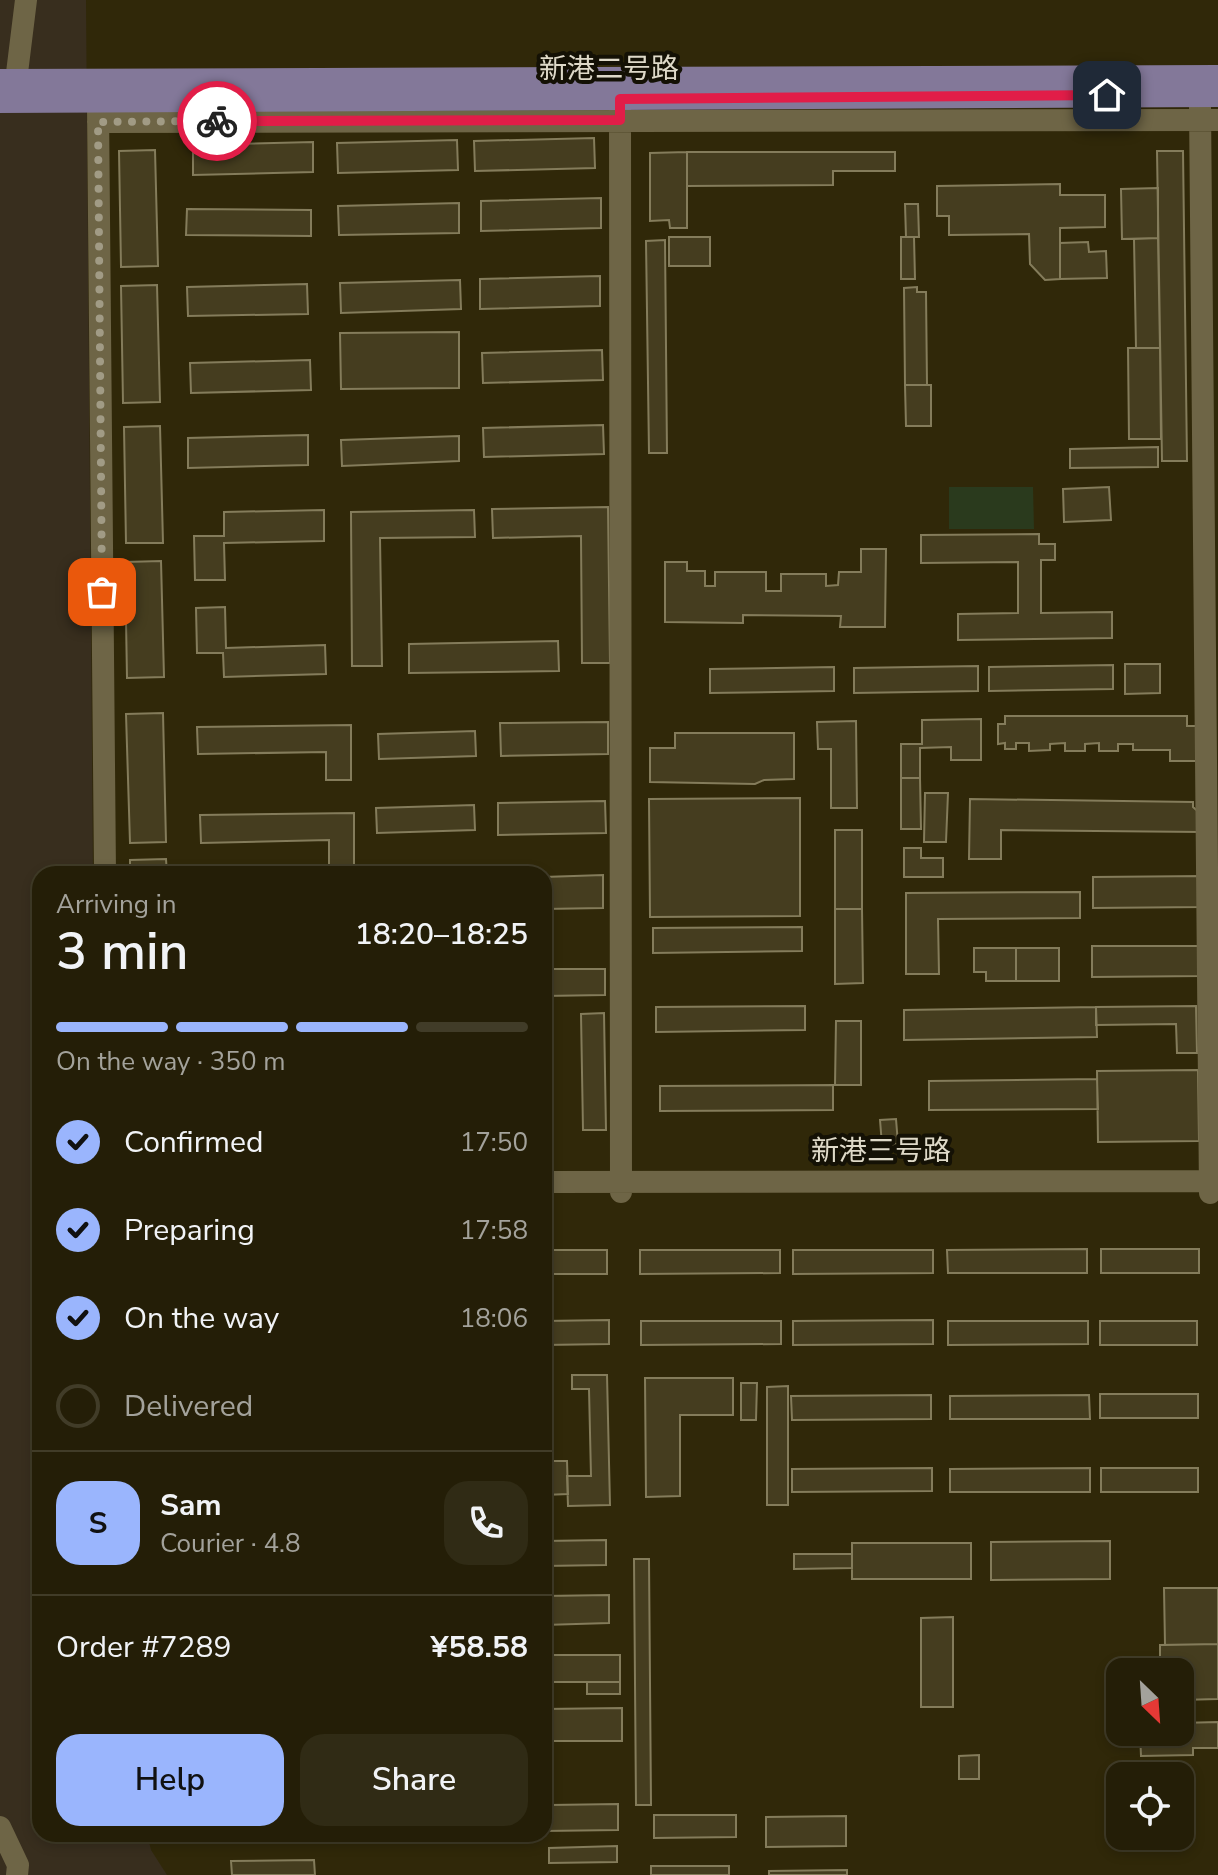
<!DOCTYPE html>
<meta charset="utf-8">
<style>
body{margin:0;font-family:"Nunito Sans","Noto Sans SC",sans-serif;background:#302b15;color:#f1f3f6;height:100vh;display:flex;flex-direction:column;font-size:30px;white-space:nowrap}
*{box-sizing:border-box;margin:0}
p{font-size:26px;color:#a3a29b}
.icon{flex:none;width:44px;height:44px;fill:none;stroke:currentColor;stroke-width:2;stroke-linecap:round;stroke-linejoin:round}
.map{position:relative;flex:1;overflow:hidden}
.drawer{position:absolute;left:32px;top:866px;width:520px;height:976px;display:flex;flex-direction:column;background:#241e07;border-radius:24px;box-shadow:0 4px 12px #0003,0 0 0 2px #413c28}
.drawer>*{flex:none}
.needle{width:52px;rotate:155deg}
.tools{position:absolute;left:1106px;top:1658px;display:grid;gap:16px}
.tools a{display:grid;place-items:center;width:88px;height:88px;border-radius:16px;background:#241e07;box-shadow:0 4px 12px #0003,0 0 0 2px #413c28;font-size:40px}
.pin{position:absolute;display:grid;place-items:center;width:68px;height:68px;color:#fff;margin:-34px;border-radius:16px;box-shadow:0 4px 12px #0006}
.courier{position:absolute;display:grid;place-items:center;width:80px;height:80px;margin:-40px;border:6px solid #e11d48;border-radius:50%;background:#fff;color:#222;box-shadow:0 2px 10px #0007}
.summary em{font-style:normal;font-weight:600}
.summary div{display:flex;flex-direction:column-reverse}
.summary{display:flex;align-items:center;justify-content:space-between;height:136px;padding:0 24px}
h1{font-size:52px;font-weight:600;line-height:60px}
.bar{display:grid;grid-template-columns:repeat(4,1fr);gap:12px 8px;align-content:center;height:96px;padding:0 24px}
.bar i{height:10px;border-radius:6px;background:#413c28}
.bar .active{background:#9ab5fd}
.bar p{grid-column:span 4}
.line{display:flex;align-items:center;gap:20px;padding:0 24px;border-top:2px solid #413c28}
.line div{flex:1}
.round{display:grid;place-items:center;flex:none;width:84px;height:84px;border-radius:24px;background:#302b15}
ol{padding:0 24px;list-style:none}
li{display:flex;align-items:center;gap:24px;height:88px}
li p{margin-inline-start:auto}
li .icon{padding:8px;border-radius:50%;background:#9ab5fd;color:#111;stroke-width:4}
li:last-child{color:#a3a29b}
li i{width:44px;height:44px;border:4px solid #413c28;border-radius:50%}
.button{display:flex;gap:16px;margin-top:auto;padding:16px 24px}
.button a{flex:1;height:92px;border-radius:24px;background:#9ab5fd;color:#111;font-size:32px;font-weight:600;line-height:92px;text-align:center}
.button a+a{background:#302b15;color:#f1f3f6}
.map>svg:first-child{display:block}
.industrial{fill:#382e1e}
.green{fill:#2a3a1d}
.building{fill:#453d1f;stroke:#847c5b;stroke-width:2}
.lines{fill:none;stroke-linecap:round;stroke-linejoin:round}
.minor{stroke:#6e6546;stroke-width:22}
.major{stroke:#837899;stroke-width:24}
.done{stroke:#a19b85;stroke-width:8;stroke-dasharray:0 14.4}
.route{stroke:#e11d48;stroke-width:10}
.labels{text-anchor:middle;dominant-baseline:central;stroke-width:8;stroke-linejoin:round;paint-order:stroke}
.street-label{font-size:28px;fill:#ded9c8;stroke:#141105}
</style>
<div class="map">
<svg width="1218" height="1875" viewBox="0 0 1218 1875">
<rect width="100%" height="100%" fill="#302809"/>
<path class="industrial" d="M0,0h86l7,874h-53v960h107l4,16 16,25h-167z"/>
<path class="green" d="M949,487h84l1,42h-85z"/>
<path class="building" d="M594,138l1,30 -120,3 -1,-30z
M457,140l1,30 -120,3 -1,-30z
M313,142v30l-120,3v-30z
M155,150l3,116 -37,1 -2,-116z
M1157,151h26l4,310h-25z
M687,152h208v19h-62v14l-146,1z
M687,152v76h-17l-1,-8 -19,1v-68z
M1060,184v11h45v32l-45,1v51l-15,1 -15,-16 -1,-30 -80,1v-19h-12v-30z
M1158,188v50l-36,1 -1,-50z
M601,198v30l-120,3v-30z
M459,203v30l-120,2 -1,-29z
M905,204h13l1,33h-13z
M187,209l124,1v26l-125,-1z
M669,237h41v29h-41z
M901,237h13l1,42h-14z
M1158,238l2,110h-24l-2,-109z
M665,240l2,213h-18l-3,-212z
M1088,242l1,10 17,-1 1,27 -47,1v-36z
M600,276v30l-120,3v-30z
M460,280l1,29 -120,4 -1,-30z
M307,284l1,30 -120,2 -1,-29z
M157,285l3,117 -37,1 -2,-117z
M917,287v5h9l1,93h-22l-1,-97z
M459,332v56l-118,1 -1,-56z
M1128,348h32l1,91h-32z
M602,350l1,30 -120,3 -1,-30z
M310,360l1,30 -120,3 -1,-30z
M905,385h26v41h-25z
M603,425l1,29 -120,3 -1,-29z
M160,426l3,117h-37l-2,-116z
M308,435v30l-120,3v-30z
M459,436v25l-117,5 -1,-26z
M1158,447v20l-88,1v-19z
M1109,487l2,33 -47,2 -1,-33z
M608,507l2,156h-28l-1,-127 -88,2 -1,-29z
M324,510v31l-100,2 1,37h-30l-1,-44h30v-24z
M474,510l1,27 -95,1 2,128h-30l-1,-154z
M1039,534v10h16v16h-14v53l71,-1v26l-154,2v-26l60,-1v-51l-97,1v-28z
M861,549h25l-1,78h-45l1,-11 -98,-1v8l-78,-1v-60h22v9h18v15h10v-14h51v19h15v-17h45v12l12,-1 1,-13h22z
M161,561l3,116 -37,1 -2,-116z
M225,607l1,41 99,-3 1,29 -102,3 -1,-24h-26l-1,-45z
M558,641l1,30 -150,2v-29z
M1125,664h35v29l-35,1z
M1113,665v24l-124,2v-24z
M978,666v25l-124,2v-25z
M834,667v24l-124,2v-24z
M163,713l3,129 -36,1 -4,-129z
M1005,716h182v10h13l1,35h-31v-11h-37v-6h-15v7h-19v-8l-14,1v7h-20v-8l-15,1v6l-21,1v-8h-13v6h-11v-6l-7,1v-20h7z
M981,719v41h-30v-13l-31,1v30h-19v-34h21v-24z
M856,721l1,87h-26v-59h-13l-1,-27z
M608,722v32l-107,2 -1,-33z
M351,725v55h-25v-28l-128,2 -1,-27z
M475,731l1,25 -97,3 -1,-25z
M675,733h119v46l-30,1 -9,4 -105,-2v-34h25z
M901,778h19l1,51h-20z
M925,793h23l-2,49h-22z
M800,798v118l-150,1 -1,-118z
M970,799l223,3v5l8,7v18l-200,-2v29h-32z
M605,801l1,32 -108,2v-32z
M474,805l1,25 -98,3 -1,-25z
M354,813v55h-25v-28l-128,3 -1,-28z
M835,830h27v79h-27z
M904,848h17v10h22v19h-39z
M166,859l1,15h-37v-14z
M603,875v33l-59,1v-32z
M1203,876v31l-110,1v-31z
M1080,892v26l-142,1 1,55h-33v-81z
M835,909h27l1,74 -28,1z
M802,927v24l-149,2v-25z
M1092,946h110v30l-110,1z
M974,948h42v33h-30v-9h-12z
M1016,948h43v33h-43z
M544,969h61v26l-61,1z
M805,1006v24l-149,2v-25z
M1196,1006l1,47h-20l-1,-29 -80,1v-18z
M1096,1007l1,30 -193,3v-30z
M604,1013l2,117h-23l-2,-116z
M836,1021h25v64h-26z
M1198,1070l1,71 -101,1 -1,-71z
M1097,1079l1,30 -169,1v-29z
M833,1085v25l-173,1v-25z
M896,1119l2,25 -16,1 -2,-25z
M1087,1249v24h-139l-1,-23z
M1101,1249h98v24h-98z
M544,1250h63v24h-63z
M640,1250h140v23l-140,1z
M793,1250h140v23l-140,1z
M609,1320v24l-65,1v-24z
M933,1320v24l-140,1v-24z
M641,1321h140v23l-140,1z
M948,1321h140v23l-140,1z
M1100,1321h97v24h-97z
M572,1375h35l3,130 -42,1 -1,-30h24l-2,-87h-17z
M645,1378h88v37h-53v81l-34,1z
M741,1383h16l-1,37h-15z
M788,1386v119h-21v-118z
M1100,1394h98v24h-98z
M931,1395v24l-139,1 -1,-24z
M1089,1395l1,24h-140v-23z
M544,1461h23l1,33 -24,1z
M932,1468v23l-140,1v-23z
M1090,1468v24h-140v-23z
M1101,1468h97v24h-97z
M606,1540v25l-62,1v-25z
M1110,1541v38l-119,1v-38z
M852,1543h119v36h-119z
M794,1554h58v14l-58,1z
M634,1559h15l2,246h-15z
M1164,1588h54v56l-53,1z
M609,1595v28l-65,2v-29z
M953,1617v90h-32v-89z
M1218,1644v55l-38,1v-28h-20v-27z
M544,1655h76v27h-76z
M587,1682h33v12h-33z
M622,1708v33h-73l1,64 68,-1v26l-74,1v-122z
M1218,1722v26h-25v7l-52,1 -1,-24h40v-9z
M979,1755v24h-20v-23z
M654,1815h82v22l-82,1z
M846,1816v30l-80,1v-30z
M617,1846v16l-68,1v-15z
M314,1860l1,15h-83l-1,-14z
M651,1866h78v9h-78z
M847,1870v5h-78v-4z"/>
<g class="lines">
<path class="minor" d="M16,81l10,-81
M98,107l7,767
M1200,107l10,1086
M620,108l1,1084
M98,122l1120,-2
M544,1182l674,-1
M0,1827l18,38 -1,10"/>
<path class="major" d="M0,81l1218,-4
M0,101l1218,-6"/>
</g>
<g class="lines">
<path class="done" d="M102,592l-4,-470 119,-1"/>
<path class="route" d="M217,121l403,-1v-21l487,-4"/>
</g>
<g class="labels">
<g class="street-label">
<text x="609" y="69">新港二号路</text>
<text x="881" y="1151">新港三号路</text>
</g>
</g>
</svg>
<div class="tools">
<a><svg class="needle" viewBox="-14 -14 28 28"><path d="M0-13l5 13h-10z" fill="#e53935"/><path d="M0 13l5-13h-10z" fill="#a3a29b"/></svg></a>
<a><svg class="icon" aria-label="locate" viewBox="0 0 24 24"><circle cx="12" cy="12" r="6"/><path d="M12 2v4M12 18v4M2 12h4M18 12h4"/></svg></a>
</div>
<div class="pin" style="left:102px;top:592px;background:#ea580c"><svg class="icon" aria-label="bag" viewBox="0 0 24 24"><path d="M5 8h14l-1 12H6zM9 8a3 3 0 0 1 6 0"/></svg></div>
<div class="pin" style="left:1107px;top:95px;background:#1f2937"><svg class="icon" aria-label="home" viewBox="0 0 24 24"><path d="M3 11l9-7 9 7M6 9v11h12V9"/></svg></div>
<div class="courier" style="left:217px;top:121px"><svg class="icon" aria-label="bike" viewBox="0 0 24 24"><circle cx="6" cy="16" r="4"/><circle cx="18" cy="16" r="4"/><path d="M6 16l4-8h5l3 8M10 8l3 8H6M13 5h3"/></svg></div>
<section class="drawer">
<div class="summary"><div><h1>3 min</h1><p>Arriving in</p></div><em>18:20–18:25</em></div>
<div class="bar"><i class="active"></i><i class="active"></i><i class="active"></i><i></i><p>On the way · 350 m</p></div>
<ol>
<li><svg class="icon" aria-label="check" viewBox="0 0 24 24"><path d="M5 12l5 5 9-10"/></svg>Confirmed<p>17:50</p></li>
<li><svg class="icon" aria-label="check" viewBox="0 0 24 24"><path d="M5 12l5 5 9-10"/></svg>Preparing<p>17:58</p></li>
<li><svg class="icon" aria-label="check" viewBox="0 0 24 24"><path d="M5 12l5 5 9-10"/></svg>On the way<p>18:06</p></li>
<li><i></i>Delivered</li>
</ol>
<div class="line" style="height:144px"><b class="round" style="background:#9ab5fd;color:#111">S</b><div><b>Sam</b><p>Courier · 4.8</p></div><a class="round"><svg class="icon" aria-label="phone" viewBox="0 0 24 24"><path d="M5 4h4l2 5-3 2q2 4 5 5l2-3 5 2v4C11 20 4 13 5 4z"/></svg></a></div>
<div class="line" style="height:104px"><div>Order #7289</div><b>¥58.58</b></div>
<div class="button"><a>Help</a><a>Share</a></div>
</section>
</div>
